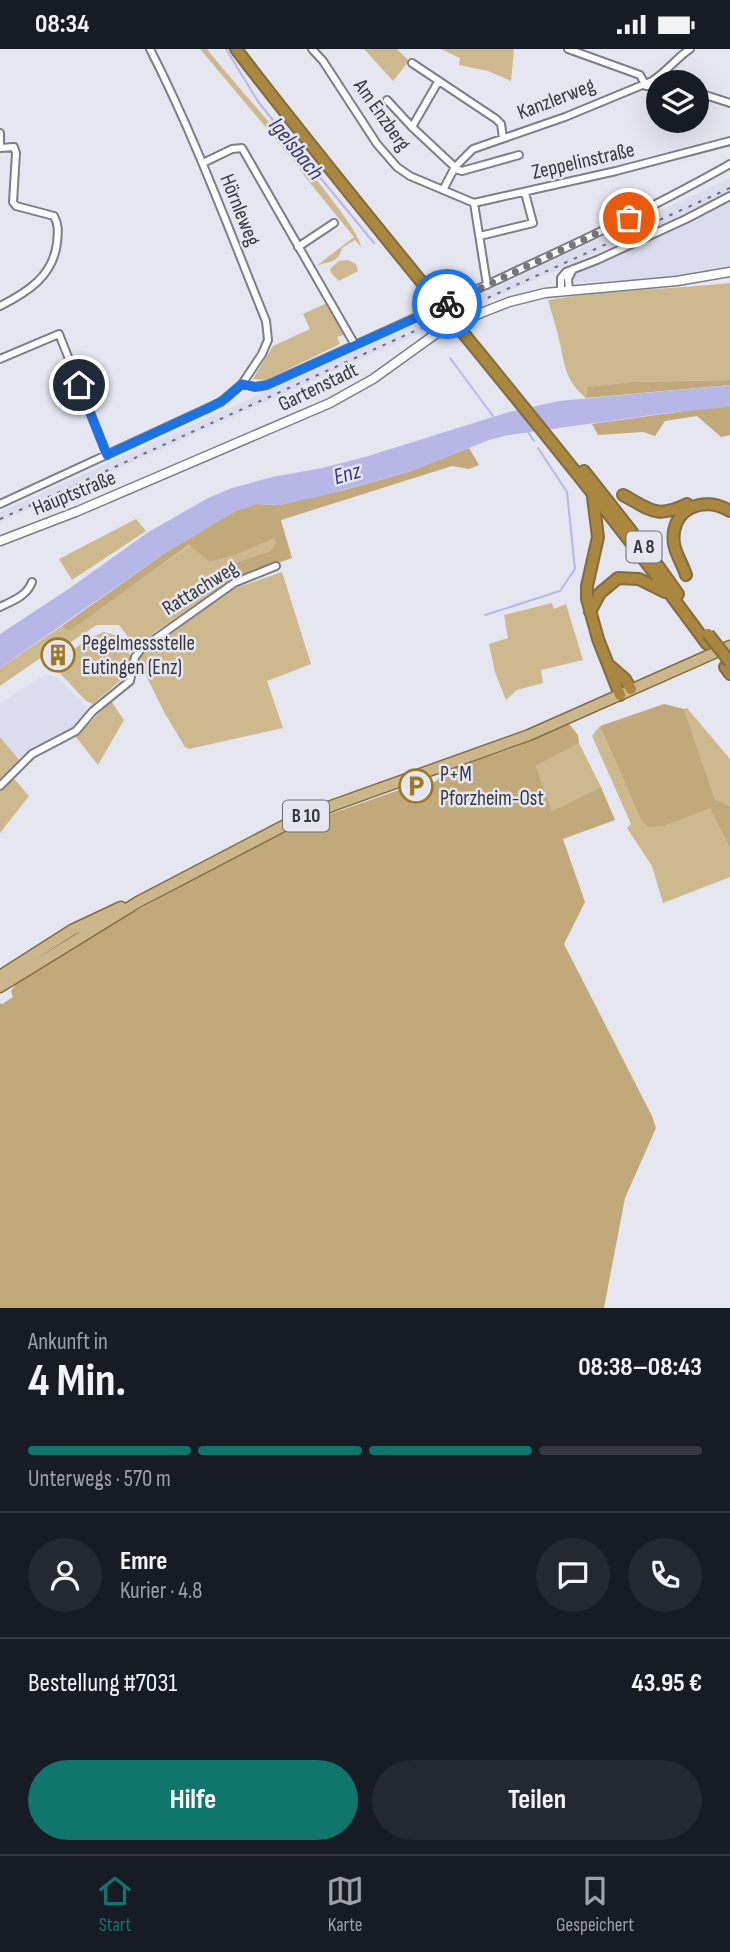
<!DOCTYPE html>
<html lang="de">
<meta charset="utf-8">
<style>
body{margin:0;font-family:"Sofia Sans Condensed",sans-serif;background:#242831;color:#f1f3f6;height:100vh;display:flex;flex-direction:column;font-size:26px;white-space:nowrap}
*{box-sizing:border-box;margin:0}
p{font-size:23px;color:#9ea1a6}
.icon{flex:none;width:38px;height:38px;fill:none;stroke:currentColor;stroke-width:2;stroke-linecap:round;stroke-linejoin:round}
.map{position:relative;height:1259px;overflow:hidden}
.side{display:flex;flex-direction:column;background:#171b24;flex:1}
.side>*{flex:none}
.tools{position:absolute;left:646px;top:21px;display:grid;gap:14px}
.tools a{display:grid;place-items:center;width:63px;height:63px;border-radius:50%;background:#171b24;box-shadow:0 7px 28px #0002;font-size:35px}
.pin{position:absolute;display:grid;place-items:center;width:60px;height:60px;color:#fff;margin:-30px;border:4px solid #fff;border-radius:50%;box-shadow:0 2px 7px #0007}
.courier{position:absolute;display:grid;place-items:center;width:70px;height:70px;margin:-35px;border:5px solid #1a73e8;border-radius:50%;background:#fff;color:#222;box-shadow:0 2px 9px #0007}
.head em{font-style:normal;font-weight:700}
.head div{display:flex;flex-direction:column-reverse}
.head{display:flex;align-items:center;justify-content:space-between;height:119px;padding:0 28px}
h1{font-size:46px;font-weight:700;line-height:52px}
.bar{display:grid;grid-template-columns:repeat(4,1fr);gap:10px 7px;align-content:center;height:84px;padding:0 28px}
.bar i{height:9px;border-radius:5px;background:#363941}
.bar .selected{background:#0f766e}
.bar p{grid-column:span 4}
.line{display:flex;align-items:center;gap:18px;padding:0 28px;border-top:2px solid #363941}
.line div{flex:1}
.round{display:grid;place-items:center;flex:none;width:74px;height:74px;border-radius:37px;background:#242831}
.action{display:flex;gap:14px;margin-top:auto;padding:14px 28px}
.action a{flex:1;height:80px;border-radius:42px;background:#0f766e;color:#fff;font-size:28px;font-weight:700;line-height:80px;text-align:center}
.action a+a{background:#242831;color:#f1f3f6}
.status{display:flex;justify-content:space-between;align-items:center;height:49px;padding:0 35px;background:#171b24;direction:ltr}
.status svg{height:19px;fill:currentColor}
.dock{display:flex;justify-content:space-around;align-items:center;height:98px;border-top:2px solid #363941;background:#171b24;font-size:19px;color:#9ea1a6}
.dock a{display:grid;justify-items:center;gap:4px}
.dock .selected{color:#0f766e}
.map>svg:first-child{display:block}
.built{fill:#dbdcee}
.green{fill:#ceb88e}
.forest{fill:#c1a97b}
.water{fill:#b7b7e7}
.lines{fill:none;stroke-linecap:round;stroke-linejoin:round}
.stream{stroke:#b7b7e7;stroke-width:2}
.minor-casing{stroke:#7c7d86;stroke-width:10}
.tertiary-casing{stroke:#7c7d86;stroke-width:11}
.primary-casing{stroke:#826b3e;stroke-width:13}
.motorway-casing{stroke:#826b3e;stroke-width:14}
.minor{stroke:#fff;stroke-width:6}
.tertiary{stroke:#fff;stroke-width:8}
.primary{stroke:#ccb78c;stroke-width:10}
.motorway{stroke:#aa873f;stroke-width:10}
.rail{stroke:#6b6c72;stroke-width:2;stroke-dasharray:3.5 7;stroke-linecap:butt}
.minor-bridge-casing{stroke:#7c7d86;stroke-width:10;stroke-linecap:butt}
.tertiary-bridge-casing{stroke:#7c7d86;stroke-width:11;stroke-linecap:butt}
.motorway-bridge-casing{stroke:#826b3e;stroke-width:14;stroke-linecap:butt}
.minor-bridge{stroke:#fff;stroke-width:6}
.tertiary-bridge{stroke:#fff;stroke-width:8}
.motorway-bridge{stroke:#aa873f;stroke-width:10}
.done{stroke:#74747a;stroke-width:7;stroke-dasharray:0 12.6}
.route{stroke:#1a73e8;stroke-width:9}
.labels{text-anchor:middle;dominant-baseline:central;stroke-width:5;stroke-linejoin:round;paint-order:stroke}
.shield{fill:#e5e6f0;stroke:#6b6c71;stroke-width:2}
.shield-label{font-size:19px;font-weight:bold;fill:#37373b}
.street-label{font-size:21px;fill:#37373b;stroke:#e5e6f0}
.poi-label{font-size:21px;fill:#37373b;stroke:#e5e6f0;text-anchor:start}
.water-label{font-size:23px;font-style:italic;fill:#3c3772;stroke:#e5e6f0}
</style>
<div class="status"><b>08:34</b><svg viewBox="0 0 49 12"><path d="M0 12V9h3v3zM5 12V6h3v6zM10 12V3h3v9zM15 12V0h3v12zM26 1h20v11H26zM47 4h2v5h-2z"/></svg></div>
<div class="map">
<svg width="730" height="1259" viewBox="0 0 730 1259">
<rect width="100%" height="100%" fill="#e5e6f0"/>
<path class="built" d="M730,129v14l-59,28 -186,82 -4,-8z
M730,152v67l-49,8 -107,7 -1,-5 4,-6 109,-47z
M424,271l4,9 -428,193v-10z
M46,625l12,4 32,33 -18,20 -38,19 -14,11 -20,-24v-34z"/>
<path class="green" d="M200,0h7c23,30 154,175 154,198l-6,-7 -13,8c-4,17 -15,12 -27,19l39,-30 -48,-59 -11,-16z
M364,0h33l12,12 -16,20z
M441,0h73l-3,32 -23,-10 -29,-6 1,-7z
M348,211l8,4 2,7 -19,10 -8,-8 -1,-4 9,-8z
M730,234v97l-99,2 -44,5 -1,11c-20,-17 -21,-31 -26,-54 -3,-15 -8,-30 -12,-44 60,-11 122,-10 182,-17z
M327,254l20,31 -10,3 3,7 -74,36 -13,-1 20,-33 37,-17 -7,-15z
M136,470l10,12 -74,49 -13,-21z
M273,490l3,4 -6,8 -39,13 -4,8 6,7 -98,67 -16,-21h-22l-37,24 -11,3 -49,34v-18l62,-42 7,4 121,-85 20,17 26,-7z
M282,523l29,92 -44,17 16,47 -94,21 -4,-2 -21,-35 -28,-57 70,-53 27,-13z
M552,554l2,6 12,-5 17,56 -42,10 2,13 -26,7 -11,10 -11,-28 -6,-28 19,-6 -4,-23z
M104,583l13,4 14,20 -4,19 -34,29 -7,-3 -27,-29c3,-18 28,-34 45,-40z
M111,652l13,19 -26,45 -22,-28z
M687,659l43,51v47l-15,-7 -31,-90z
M600,677l40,92 24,8 46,-19 20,41v29l-67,26 -11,-37 -25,-38 4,-4 -39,-88z
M0,688l20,24 -11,12 20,23 -29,37z
M579,694l22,44 -49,24 -16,-45z"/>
<path class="forest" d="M730,331v5l-144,13 1,-11 44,-5z
M720,357l10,1v28l-9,2 -24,-21 -32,5 -10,15 -12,-4 -45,3 -6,-11z
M469,399l10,17 -10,4 -17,-3 -171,54 11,38 -59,21 -7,-7 5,-8 39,-13 6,-8 -3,-4 -37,16 -26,7 -21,-17 -120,86 -7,-5 103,-73 70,-42 21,-7 23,1 65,-15 64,-18z
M664,655l20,5 31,90 15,7v42l-20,-40 -46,18 -16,1 -8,-9 -40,-92z
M569,675l9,11 1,8 -43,23 16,45 49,-24 14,33 -52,19 22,63 -21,42 88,172 4,12 -31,70 -21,110h-604v-305l2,1 11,-7 -2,-6 5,-7 29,-20 43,-27 149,-81 67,-33 95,-33 9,2 28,-11 10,-10 65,-22z"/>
<path class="water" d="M730,336v22l-56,5 -165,23 -20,5 -81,32 -95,26 -34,7 -23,-1 -21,7 -70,42 -165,115v-34l70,-46 77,-55 61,-35 24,-10 40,-11 50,-9 43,-11 144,-45 50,-11z"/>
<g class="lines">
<path class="stream" d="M226,0l33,54 115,140
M450,309l43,58
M528,383l6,9
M485,566l75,-24 15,-22 -8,-77 -29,-44"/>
<defs>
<path id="minor" d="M312,0l11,12 54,83 20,23 13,9 64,27 142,-32 114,-30
M568,0l72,26 6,11h12
M412,14l84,56 5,5 2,14
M696,43l34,11
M387,51l25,27 46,43 4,1 57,-16
M412,78l26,-45
M0,84v11
M0,99l14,-1 2,6 -3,49 3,4 38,10c5,9 4,16 3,27 -4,33 -29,49 -57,63
M203,114l29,-14 10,-1 113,197
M443,141l12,-23 18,-18 92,-32 87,-36c15,-9 24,-23 38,-32
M474,154l13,82
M480,187l53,-13 -8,-30
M298,198l36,-24
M569,241l-1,-11 5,-10
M473,242c87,-40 174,-80 257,-127
M561,242v-13l5,-6 31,-12 89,-41 44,-23
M0,310l59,-25 48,121
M242,335l13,3 12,-2 154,-70
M0,455l221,-102 21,-18 20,-30 6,-14 -2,-19c-37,-91 -71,-184 -116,-272
M0,558c12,-6 27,-11 32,-25
M0,737l32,-32 44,-23 17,-20 37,-30 5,-24 6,-8 93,-66 42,-17"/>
<path id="tertiary" d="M481,264l28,-11 36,-9 132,-12 53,-9
M0,492l78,-30 252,-108 43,-24 64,-46"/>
<path id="primary" d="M0,927l72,-46 49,-23
M0,938l138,-85 151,-79 45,-18 195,-70 201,-89"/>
<path id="motorway" d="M236,0c153,201 322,390 471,595
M584,422l48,61
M623,446c28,15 33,24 64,9
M593,448l5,40 -11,49v13l11,40 22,56
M651,507l27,38
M686,526c-3,-10 -10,-20 -12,-31 -5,-34 29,-50 56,-33
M590,563l10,-19 18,-15 21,1 26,13
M610,617l15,13 6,10
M725,618l5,7"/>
</defs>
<use href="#minor" class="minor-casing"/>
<use href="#tertiary" class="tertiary-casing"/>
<use href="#primary" class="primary-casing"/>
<use href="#motorway" class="motorway-casing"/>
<use href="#minor" class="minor"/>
<use href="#tertiary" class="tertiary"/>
<use href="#primary" class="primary"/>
<use href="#motorway" class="motorway"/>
<path class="rail" d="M0,470l730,-331"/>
<defs>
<path id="minor-bridge" d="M421,266l52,-24"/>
<path id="tertiary-bridge" d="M437,284l44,-20"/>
<path id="motorway-bridge" d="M708,585l22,28"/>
</defs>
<use href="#minor-bridge" class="minor-bridge-casing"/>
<use href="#tertiary-bridge" class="tertiary-bridge-casing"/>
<use href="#motorway-bridge" class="motorway-bridge-casing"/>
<use href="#minor-bridge" class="minor-bridge"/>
<use href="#tertiary-bridge" class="tertiary-bridge"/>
<use href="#motorway-bridge" class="motorway-bridge"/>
</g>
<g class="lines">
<path class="done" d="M447,255l182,-86"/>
<path class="route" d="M79,336l28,70 104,-48 15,-9 16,-14 13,3 12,-2 180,-81"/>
</g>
<defs>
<symbol id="building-ring" viewBox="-11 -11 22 22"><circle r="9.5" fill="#e5e6f0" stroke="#9e7825" stroke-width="1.5"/><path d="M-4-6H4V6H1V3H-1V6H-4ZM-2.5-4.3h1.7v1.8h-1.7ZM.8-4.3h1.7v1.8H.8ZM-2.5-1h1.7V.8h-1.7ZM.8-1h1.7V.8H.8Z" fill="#9e7825"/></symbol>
<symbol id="parking-ring" viewBox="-11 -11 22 22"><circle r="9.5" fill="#e5e6f0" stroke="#9e7825" stroke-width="1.5"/><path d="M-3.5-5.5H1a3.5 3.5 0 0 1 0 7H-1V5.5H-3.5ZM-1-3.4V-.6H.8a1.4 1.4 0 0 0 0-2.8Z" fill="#9e7825"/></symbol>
</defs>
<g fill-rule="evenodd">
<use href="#building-ring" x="39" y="587" width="38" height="38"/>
<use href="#parking-ring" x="397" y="718" width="38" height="38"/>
</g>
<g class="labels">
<g class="shield">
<rect x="626.5" y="482.5" width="35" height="31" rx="5"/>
<rect x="283" y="751.5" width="46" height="31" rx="5"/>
</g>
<g class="shield-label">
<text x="644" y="498">A 8</text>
<text x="306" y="767">B 10</text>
</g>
<g class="street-label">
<text transform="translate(556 50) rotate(-21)">Kanzlerweg</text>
<text transform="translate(382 66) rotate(55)">Am Enzberg</text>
<text transform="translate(583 112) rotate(-13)">Zeppelinstraße</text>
<text transform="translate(240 161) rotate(68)">Hörnleweg</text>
<text transform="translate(318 338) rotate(-26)">Gartenstadt</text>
<text transform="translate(74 444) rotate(-22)">Hauptstraße</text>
<text transform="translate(200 539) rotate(-32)">Rattachweg</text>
</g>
<g class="poi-label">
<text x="82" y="594">Pegelmessstelle<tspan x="82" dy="24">Eutingen (Enz)</tspan></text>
<text x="440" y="725">P+M<tspan x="440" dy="24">Pforzheim-Ost</tspan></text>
</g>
<g class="water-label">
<text transform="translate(296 100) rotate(51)">Igelsbach</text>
<text transform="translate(347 425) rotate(-16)">Enz</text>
</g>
</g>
</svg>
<div class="tools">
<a><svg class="icon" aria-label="layers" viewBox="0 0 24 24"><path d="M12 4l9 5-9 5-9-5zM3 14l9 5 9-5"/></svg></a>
</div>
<div class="pin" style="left:629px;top:169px;background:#ea580c"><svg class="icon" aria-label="bag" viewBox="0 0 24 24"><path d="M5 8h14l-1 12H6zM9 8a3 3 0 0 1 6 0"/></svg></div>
<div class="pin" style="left:79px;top:336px;background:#1f2937"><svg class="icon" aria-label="home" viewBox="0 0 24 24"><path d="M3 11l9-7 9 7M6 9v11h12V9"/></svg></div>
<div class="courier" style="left:447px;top:255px"><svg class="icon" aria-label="bike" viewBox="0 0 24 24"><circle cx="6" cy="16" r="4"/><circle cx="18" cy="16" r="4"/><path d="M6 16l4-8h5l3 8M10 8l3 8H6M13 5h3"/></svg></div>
</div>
<section class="side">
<div class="head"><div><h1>4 Min.</h1><p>Ankunft in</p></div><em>08:38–08:43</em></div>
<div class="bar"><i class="selected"></i><i class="selected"></i><i class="selected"></i><i></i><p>Unterwegs · 570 m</p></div>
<div class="line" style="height:126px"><a class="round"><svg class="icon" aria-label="person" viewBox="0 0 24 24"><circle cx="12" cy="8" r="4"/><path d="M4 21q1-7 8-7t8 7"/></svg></a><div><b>Emre</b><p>Kurier · 4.8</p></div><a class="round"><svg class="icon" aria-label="chat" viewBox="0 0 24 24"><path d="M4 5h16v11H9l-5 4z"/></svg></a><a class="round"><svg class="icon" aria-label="phone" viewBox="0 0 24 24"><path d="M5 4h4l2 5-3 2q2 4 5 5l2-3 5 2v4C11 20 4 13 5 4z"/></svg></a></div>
<div class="line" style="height:91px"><div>Bestellung #7031</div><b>43.95 €</b></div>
<div class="action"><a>Hilfe</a><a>Teilen</a></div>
</section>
<nav class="dock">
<a class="selected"><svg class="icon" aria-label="home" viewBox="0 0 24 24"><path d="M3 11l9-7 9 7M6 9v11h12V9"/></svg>Start</a>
<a><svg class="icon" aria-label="map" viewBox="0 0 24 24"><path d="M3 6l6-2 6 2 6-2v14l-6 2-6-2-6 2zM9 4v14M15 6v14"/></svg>Karte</a>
<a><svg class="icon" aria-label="saved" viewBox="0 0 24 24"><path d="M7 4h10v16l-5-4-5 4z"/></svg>Gespeichert</a>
</nav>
